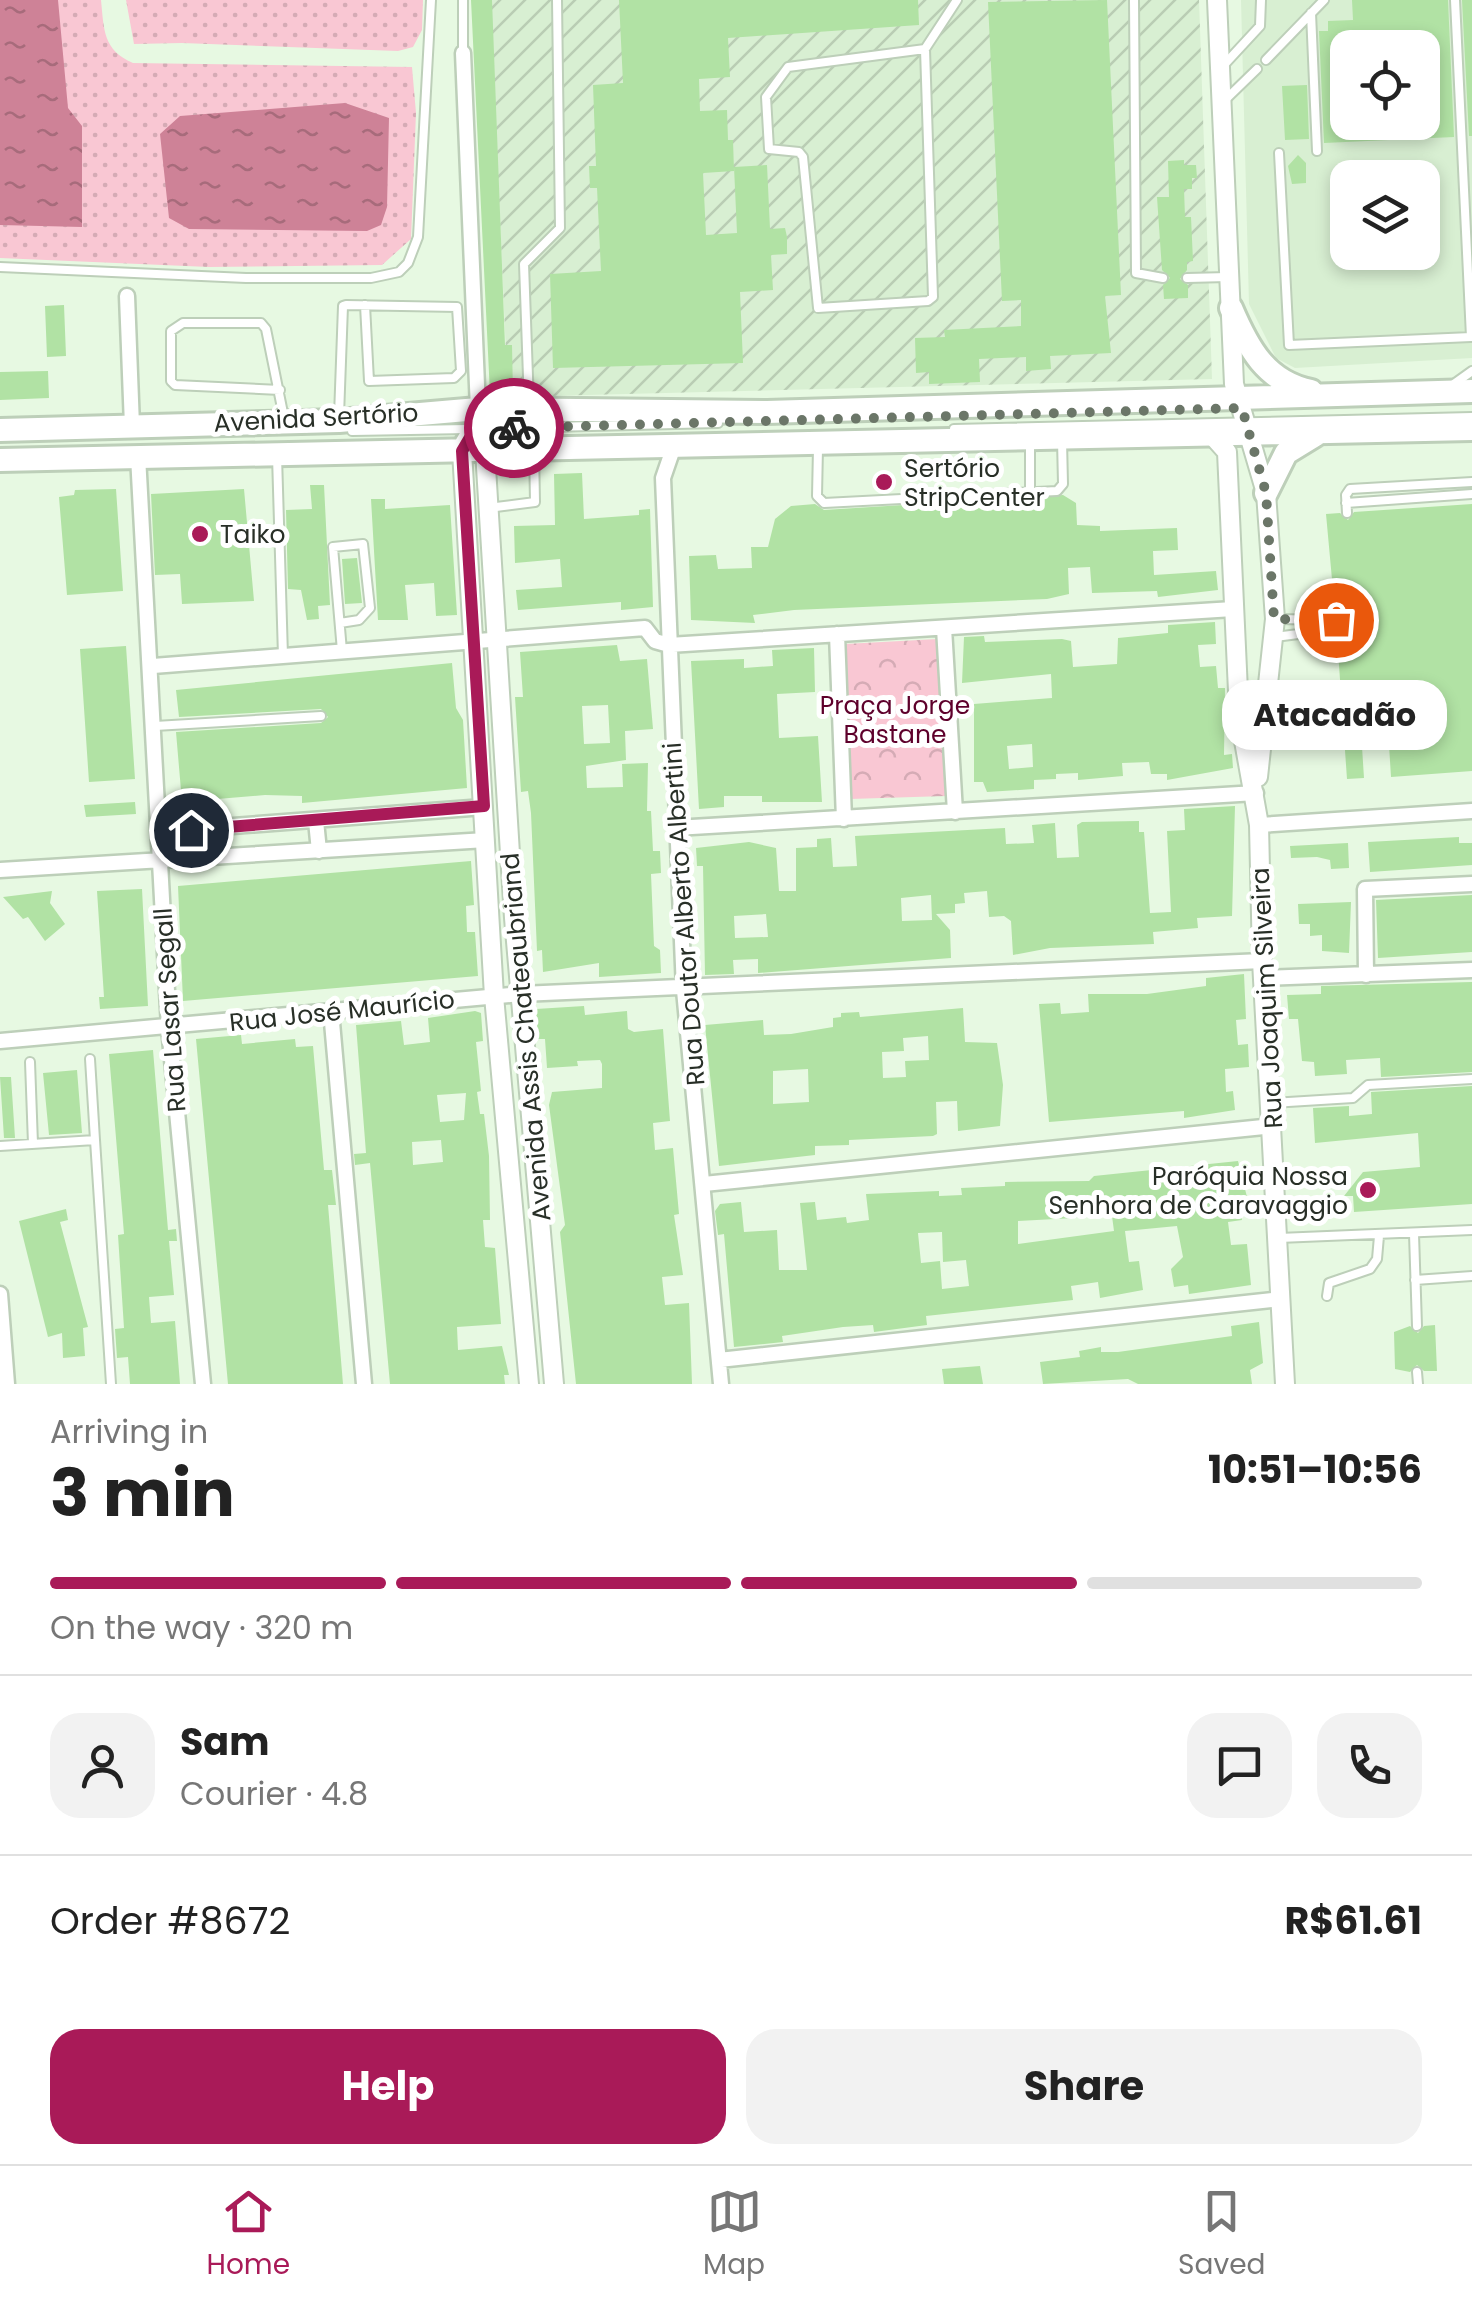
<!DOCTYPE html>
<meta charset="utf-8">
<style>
body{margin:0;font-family:Poppins,sans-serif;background:#f2f2f2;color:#222;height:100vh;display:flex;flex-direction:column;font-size:38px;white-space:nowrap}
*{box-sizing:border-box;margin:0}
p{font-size:32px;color:#767676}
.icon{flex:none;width:55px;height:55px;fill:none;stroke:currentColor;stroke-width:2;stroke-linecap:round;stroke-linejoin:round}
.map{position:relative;height:1384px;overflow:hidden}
.drawer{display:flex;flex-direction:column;background:#fff;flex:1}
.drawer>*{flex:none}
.controls{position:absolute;left:1330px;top:30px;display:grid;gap:20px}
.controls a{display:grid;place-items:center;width:110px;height:110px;border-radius:20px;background:#fff;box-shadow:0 5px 15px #0003;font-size:50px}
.pin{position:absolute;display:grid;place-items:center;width:85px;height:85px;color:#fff;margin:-42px;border:5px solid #fff;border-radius:50%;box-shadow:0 2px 10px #0007}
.courier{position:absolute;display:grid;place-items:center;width:100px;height:100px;margin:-50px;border:8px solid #a91a58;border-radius:50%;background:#fff;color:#222;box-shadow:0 2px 12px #0007}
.bubble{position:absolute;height:70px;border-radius:30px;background:#fff;box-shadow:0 5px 15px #0003;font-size:32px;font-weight:700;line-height:70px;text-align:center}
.headline em{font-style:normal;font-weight:700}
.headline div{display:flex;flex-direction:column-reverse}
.headline{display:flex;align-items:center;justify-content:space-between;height:170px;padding:0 50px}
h1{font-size:65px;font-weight:700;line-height:75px}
.bar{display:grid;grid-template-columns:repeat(4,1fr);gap:15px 10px;align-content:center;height:120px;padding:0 50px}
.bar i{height:12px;border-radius:8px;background:#e0e0e0}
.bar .selected{background:#a91a58}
.bar p{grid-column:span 4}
.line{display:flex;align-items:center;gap:25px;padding:0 50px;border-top:2px solid #e0e0e0}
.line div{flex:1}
.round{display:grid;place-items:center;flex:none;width:105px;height:105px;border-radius:30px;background:#f2f2f2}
.cta{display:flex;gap:20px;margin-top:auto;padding:20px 50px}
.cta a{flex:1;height:115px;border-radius:30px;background:#a91a58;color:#fff;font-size:40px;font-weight:700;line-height:115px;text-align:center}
.cta a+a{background:#f2f2f2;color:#222}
.dock{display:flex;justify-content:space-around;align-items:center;height:140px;border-top:2px solid #e0e0e0;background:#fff;font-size:28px;color:#767676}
.dock a{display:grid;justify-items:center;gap:5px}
.dock .selected{color:#a91a58}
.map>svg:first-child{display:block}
.built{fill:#d8efd2;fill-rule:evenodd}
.industrial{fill:url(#industrial-furrows)}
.grass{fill:url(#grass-dots)}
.forest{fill:url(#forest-crowns)}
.water{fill:url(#water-ripples)}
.building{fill:#b1e2a4;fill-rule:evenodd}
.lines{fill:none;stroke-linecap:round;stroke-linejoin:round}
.service-casing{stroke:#bdcfb9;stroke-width:12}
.minor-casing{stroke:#bdcfb9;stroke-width:19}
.tertiary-casing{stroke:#bdcfb9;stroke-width:22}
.primary-casing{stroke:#bdcfb9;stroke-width:28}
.service{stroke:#fff;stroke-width:8}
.minor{stroke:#fff;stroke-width:14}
.tertiary{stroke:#fff;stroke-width:18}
.primary{stroke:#fff;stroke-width:22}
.done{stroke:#6b7668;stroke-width:10;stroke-dasharray:0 18}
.route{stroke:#a91a58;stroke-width:12}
.poi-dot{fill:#a91a58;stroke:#fff;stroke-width:4}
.labels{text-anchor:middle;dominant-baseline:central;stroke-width:10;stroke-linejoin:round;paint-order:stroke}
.street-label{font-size:25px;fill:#282f27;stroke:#fff}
.poi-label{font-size:25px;fill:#282f27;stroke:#fff;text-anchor:start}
.park-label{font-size:25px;fill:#5e002b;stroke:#fff}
</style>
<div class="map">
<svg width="1472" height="1384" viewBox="0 0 1472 1384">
<defs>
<pattern id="industrial-furrows" width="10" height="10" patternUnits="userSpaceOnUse" patternTransform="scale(2.5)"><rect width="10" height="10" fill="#d8efd2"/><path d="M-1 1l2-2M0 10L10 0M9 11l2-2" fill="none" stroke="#b9cdb4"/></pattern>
<pattern id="grass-dots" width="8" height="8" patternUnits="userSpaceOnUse" patternTransform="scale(2.5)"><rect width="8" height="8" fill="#f9c7d3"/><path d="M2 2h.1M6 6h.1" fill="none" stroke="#d5abb5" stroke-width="1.8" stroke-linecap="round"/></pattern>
<pattern id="forest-crowns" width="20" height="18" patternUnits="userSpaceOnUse" patternTransform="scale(2.5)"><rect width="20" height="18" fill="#f9c7d3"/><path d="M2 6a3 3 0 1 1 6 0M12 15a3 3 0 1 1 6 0" fill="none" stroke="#d5abb5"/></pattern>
<pattern id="water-ripples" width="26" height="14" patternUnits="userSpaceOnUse" patternTransform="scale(2.5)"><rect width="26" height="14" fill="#ce8297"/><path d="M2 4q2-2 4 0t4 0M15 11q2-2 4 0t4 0" fill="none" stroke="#a76b7b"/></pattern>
</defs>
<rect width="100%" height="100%" fill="#e7f9e2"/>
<path class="built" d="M1241,0h231v358l-177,10 -19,-10 -27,-54zM1348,48h74v74h-74zM1348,178h74v74h-74z"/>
<path class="industrial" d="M490,0h709l13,379 -704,18z"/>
<path class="grass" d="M0,0h101c3,30 2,50 32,63l279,4 4,46 -5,126 -29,26 -173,2 -209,-9z
M126,0h297l-1,30 -9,17 -15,4 -216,-8 -48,1z"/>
<path class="forest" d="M938,639l8,157 -96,3 -5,-155z"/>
<path class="water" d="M0,0h58l10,108 14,18v101l-82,-2z
M345,103l44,15 -2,89 -6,18 -14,6 -178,-2 -20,-11 -9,-84 20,-18z"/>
<path class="building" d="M471,0h21l13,345h7l1,49h-23z
M619,0h299l1,25 -191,13 2,39 -31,2 1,32 27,-1 1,30h5l1,31 -31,2 3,62 31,-2 -3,-66 33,-2 3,64 15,-1 2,9v17l-16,1 2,35 -33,2 3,71 -190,5 -3,-94 51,-3 -4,-83h-7l-1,-22h7l-3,-81 30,-2z
M1107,0l14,295 -16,1 6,57 -61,3 1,13 -25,2v-14l-47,2 1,23 -51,2v-12l-13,1 -1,-35 30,-1 -1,-7 77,-4v-26l-19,1 -14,-299z
M1352,0h96l6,137 -130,6 -5,-112h9v-10l25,-1zM1342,48h85l4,74h-85z
M1462,0h10v136h-3z
M1307,85l2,54 -24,1 -3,-54z
M1298,155l8,8v20l-14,1 -4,-18z
M1184,160v5h12l1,13h-5v11h-8l1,28h6l2,44 -6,1v8l-7,9 8,6v13l-24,1 -1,-14 7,-7 -8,-8 -5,-73h12l-1,-36z
M64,305l2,51 -19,1 -2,-51z
M48,371l1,27 -49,2v-28z
M582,473l2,46 55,-4v-5l11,-1 3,98 -32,3v-8l-103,8 -2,-20 46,-3 -2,-28 -45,4 -1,-37 41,-1 -1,-51z
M310,485h14l6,120 -12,1 1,13 -12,1 -6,-30 -13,-1 -2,-79 26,-1z
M116,489l7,102 -56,4 -8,-98 15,-2 1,-5z
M244,489l10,112 -72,3 -2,-30 -25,1 -4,-81z
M1063,495l13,8 1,22 23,1v5l77,-3 1,22 -25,1 1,24 62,-4 2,19 -60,7 -1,-6 -65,2 -2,-26 -22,1 1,26 -22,5 -253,11 -41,5 2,8 -64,-3 -2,-64 27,-1 2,14 34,-1 -1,-21h17l7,-28 16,-13 24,-2 9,6z
M371,499h14v10l65,-4 7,110 -21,1 -2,-33 -29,2 3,35h-30z
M1472,504v267l-81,6 -3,-48 -27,2 3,47 -17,1 -10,-142 7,-8 -2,-13 -7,-4 -9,-98 14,-1 8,7 6,-8z
M357,558l5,45 -17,1 -3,-45z
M1215,622l1,22 -18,1 2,22 16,-1 2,22h7l-1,67 8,-1 1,14 -66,12v-6h-16l-2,-12 -27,1 1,13 -45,4v-7l-22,1v5l-22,1v9l-47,3 -4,-10h-9v-78l78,-6 -1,-24 -89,9 2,-46 20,-1 1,6 77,-3 9,2 2,26 44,-3 1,-26 50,-5v-8zM1032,744l1,23 -24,2 -2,-23z
M617,645l3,16 27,-2 6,70 -28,2 1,29 -40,6 1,22 36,-1 -1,-23 26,-1 -1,48h4l2,40h7l1,22 -10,1 3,72 6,4 1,23 -62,4v-14l-56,9 -1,-22 -5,1 -6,-138 -3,-22 -7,1 -6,-95h8l-3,-45zM608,705l2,38 -26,1 -2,-38z
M126,646l9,133 -46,3 -9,-133z
M814,648l1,44 -38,2 2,44 39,-2 4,66h-60v-6h-38v11l-25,2 -8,-148 53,-2v9l29,-2 -1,-16z
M452,663l4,45 7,12 4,68 -165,15v-7l-37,-1 -83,7 -6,-70 145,-9 7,-6 -7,-8 -142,8 -3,-27z
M135,802l1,12 -50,3 -2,-12z
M1235,806l-3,110 -35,2 1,10 -45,4 1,12 -104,4 -37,7 -2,-34 -7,-5 -15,1 -2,-26 -23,2 1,10 -10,1v9l-19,1 14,16 1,28 -193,15v-14l-25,1 1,14 -29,1 -2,-109h-6l-1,-18 53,-6 27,6 3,43h17v-43l21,-1v-8l14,-1 2,29 24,-1 -2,-30 150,-8 1,16 28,-1 -2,-18 23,-2 2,35 22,-1 -2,-32 5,-3 57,-1v11h5l6,81 21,-1 -4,-81 18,-1 -1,-21zM931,895l1,25 -30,1 -1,-23zM766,914l2,23 -33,1 -1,-22z
M1459,837v6h13v22l-102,7 -2,-30z
M1348,843l1,25 -18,1 -1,-9 -13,-3 -26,1 -1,-12z
M471,861l3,44 -8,1 1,26h8l3,44 -295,25 -5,-115z
M142,889l6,117 -48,3 -1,-12h5l-7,-106z
M52,891l-2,12 15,21 -20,17 -17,-24 -5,2 -20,-22z
M1472,895v57l-94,6 -2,-58z
M1351,902l-2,51 -27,-2v-16l-12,1v-12h-11l-1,-20z
M1244,974l2,45 -10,1 2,25 10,-1 1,23 -24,2 1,23 7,-1 2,19 -51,8v-7l-135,11 -10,-118 21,-1 1,11 28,-2 -1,-18h59l59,-8v-8z
M1472,982v90l-91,5 -1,-19 -34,2 1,14 -32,2 -1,-14 -12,-1 -4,-42h-9l-2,-24 34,-1v-8z
M584,1006l1,9 42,-4 1,18 6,3 29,-3 7,92 -17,2 2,27 18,-2 6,66 -5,1 9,60 -21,2 3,28 24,-2 3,81h-116l-16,-152 5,-7 -16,-120 3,-13 50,-4v-24l-2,-4 -23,1 1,5 -31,2 -2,-29h-7l-2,-30z
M963,1008l2,34 32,1 6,42 -3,41 -42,5 -1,-30 -21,1 1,32 -4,2 -84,4v5l-34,1v9l-96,11 -14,-141 58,-5 1,15 27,-1 42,-7v-9l8,-1v-4l18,-1 1,5zM928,1036l1,24 -24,1 1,16 -23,1 -1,-26 22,-1 -1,-13zM808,1069l1,33 -36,2v-33z
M475,1011l6,2 2,28 -7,1 5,49 -4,1 3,22h4l5,42 1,64h-7l2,27 10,1 6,76 -44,3 1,23 44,-4 7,29h-5l1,9h-115l-20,-221 -15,2 -1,-11 12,-1 -10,-128 45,-4 3,24 26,-3 -2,-24zM466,1093l-2,27 -24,2 -3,-27zM441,1140l2,22 -30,3 -1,-23z
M241,1035l1,9 53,-5 1,8 17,-1 11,124h8l4,35h-8l15,179h-115l-32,-345z
M153,1050l15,180 8,-1 1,12h-8l5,54 -25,2 2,26 24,-2 5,63h-50l-2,-27 -11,1 -2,-29 9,-1 -6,-93 6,-1 -15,-180z
M77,1070l5,63 -33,2 -6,-62z
M0,1077h11l4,61h-11z
M1472,1086v118l-118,8 -1,-16h-9l19,-24 57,-5 -2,-34 -103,10 -2,-35 36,-2v10l23,-2 -1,-22z
M1238,1161l9,36 -8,1 3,22 -14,2 3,23 16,-1 4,41 -62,9 -1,-9 -14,2 -3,-18 12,-12 -6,-31 -52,5 4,31 10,-1 4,29 -43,8 -2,-16 -27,4 2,14 -147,16 1,9 -53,7 -1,-7 -30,2 -61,9 1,6 -49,5 -10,-113 -6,1 -3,-24 5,-7 21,-2 3,30 33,-2 2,40h28l-7,-67 15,-1 2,18 29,-3 1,6 22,-3 -3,-26 73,-3v5l23,-1 -1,-7 44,-2v-4l84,-1 5,-5zM1112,1216l2,15 -96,13v-23zM942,1232l1,30 23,-2 3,26 -27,3 -2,-28 -19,2 -3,-30z
M66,1209l2,11 -8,2 28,105 -5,1 2,28 -22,2 -1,-25 -14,4 -29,-116z
M1259,1322l4,41 -13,7 2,14h-114l-10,-5 -85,5 -3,-22 40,-5 -1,-6 22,-4v5h17l114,-16 -1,-10z
M1435,1325l2,46h-13l-7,-6 -7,7 -15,-3 -1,-37 16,-6 8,7 6,-7z
M980,1366l3,18h-39l-2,-15z"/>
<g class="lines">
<defs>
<path id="service" d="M463,0v53
M1134,0l2,273 27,5
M1311,13l6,138
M925,49l8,248 -5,4 -110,7 -15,-151 -4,-5 -30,-3 -3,-52 22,-30 137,-18 32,-49
M1266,60l58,-60
M1223,66l37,-40 1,-26
M1225,100l32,-31
M1279,153l10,192 182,-8 -16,-337
M0,267l246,11h125l28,-6 9,-9 10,-26 13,-237
M1187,278l41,-1
M1451,386l21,-15
M280,390l-105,-5 -4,-4v-50l12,-8h78l5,6 18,89
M529,405l-5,-141 36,-36 -3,-228
M339,416l4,-110 3,-1 111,2 4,64 -7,7 -85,3 -4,-76
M507,428l211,-5
M954,429l518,-12
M352,431l116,-2
M1030,443v50
M818,448l-1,48 7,7 233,-12 6,-7 -1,-44
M277,456l6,200
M1346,503l126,-9
M488,508l47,-6 -1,-52
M1347,513l-1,-18 4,-6 122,-7
M1275,619l61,1
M340,623l19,-3 11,-12 -7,-64 -30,3 9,104
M1275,637l62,-8
M155,726l166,-10
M90,1059l5,81
M30,1062l3,82
M1272,1103l81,-5 15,-13 104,-6
M0,1146l95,-6 16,244
M1414,1234l3,92
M1279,1238l193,-8
M1415,1280l57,-4
M1327,1296l2,-13 41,-14 7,-10 2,-23
M1417,1372l1,12"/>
<path id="minor" d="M463,53l15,356
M127,296l5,130
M674,446l-11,32 21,512 37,394
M138,456l31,572 34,356
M944,628l11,184
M837,634l7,185
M153,666l492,-38 10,13 14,4 564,-36
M316,821l3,30
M1259,825l213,-14
M675,828l581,-35
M160,861l33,-32 291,-22
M0,870l486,-30
M1366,975l-1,-86 107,-5
M1263,978l209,-8
M331,1011l33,373
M0,1041l521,-47 741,-33
M704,1184l569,-58
M0,1294l7,90
M719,1360l562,-61"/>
<path id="tertiary" d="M1217,0l17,384 32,109 9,126 -17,158
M1210,433l17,19 12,261 20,112 3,136 23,423
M462,451l32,545 35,388
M485,451l29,467 40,466"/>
<path id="primary" d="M1231,308c17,40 35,74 80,83
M0,430l339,-9 139,-12 289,3 705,-21
M462,451l13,-22 37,-11
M0,460l1472,-31
M1266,493l20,-40 31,-19"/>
</defs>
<use href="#service" class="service-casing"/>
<use href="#minor" class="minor-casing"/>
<use href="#tertiary" class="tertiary-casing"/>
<use href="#primary" class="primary-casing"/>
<use href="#service" class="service"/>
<use href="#minor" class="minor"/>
<use href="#tertiary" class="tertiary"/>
<use href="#primary" class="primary"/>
</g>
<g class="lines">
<path class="done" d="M514,428l728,-20 24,85 8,126 62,1"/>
<path class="route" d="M191,830l293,-24 -22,-355 13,-22 39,-1"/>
</g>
<g class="poi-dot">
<circle cx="884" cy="482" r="10"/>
<circle cx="200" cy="534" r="10"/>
<circle cx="1368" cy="1190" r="10"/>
</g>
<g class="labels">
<g class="street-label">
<text transform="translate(316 418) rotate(-3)">Avenida Sertório</text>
<text transform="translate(684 914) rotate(-94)">Rua Doutor Alberto Albertini</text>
<text transform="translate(1267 998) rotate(-93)">Rua Joaquim Silveira</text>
<text transform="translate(170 1010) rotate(-94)">Rua Lasar Segall</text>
<text transform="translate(342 1011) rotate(-6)">Rua José Maurício</text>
<text transform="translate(526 1037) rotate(-95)">Avenida Assis Chateaubriand</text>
</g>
<g class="poi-label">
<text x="904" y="468">Sertório<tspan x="904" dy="29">StripCenter</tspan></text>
<text x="220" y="534">Taiko</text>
<text x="1348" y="1176" text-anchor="end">Paróquia Nossa<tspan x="1348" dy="29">Senhora de Caravaggio</tspan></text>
</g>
<g class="park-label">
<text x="895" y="705">Praça Jorge<tspan x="895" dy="29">Bastane</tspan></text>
</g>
</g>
</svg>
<div class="controls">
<a><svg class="icon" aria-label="locate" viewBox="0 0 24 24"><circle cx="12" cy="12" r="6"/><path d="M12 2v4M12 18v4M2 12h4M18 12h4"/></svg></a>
<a><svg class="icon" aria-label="layers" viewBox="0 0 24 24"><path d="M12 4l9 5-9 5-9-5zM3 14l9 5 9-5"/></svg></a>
</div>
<div class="pin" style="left:1336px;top:620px;background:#ea580c"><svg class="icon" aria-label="bag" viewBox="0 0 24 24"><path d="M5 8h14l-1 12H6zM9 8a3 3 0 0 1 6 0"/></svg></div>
<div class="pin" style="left:191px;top:830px;background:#1f2937"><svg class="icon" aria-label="home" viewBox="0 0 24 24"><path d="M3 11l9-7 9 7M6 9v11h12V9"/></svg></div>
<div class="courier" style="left:514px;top:428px"><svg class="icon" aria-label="bike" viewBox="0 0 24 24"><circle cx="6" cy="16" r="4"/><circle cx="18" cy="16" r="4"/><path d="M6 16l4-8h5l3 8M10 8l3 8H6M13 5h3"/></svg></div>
<div class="bubble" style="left:1222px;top:680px;width:225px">Atacadão</div>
</div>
<section class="drawer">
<div class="headline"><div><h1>3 min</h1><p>Arriving in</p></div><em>10:51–10:56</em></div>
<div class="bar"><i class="selected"></i><i class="selected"></i><i class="selected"></i><i></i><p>On the way · 320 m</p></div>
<div class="line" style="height:180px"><a class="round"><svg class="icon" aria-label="person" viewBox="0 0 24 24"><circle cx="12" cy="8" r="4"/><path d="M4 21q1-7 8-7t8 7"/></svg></a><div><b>Sam</b><p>Courier · 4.8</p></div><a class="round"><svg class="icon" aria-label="chat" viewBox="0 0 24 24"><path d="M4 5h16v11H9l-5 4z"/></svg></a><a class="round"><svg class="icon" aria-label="phone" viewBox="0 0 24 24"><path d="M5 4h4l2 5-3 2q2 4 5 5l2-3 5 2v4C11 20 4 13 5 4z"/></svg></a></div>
<div class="line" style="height:130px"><div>Order #8672</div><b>R$61.61</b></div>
<div class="cta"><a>Help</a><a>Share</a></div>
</section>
<nav class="dock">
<a class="selected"><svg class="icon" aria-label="home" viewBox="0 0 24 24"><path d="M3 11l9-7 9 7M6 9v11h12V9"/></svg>Home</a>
<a><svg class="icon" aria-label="map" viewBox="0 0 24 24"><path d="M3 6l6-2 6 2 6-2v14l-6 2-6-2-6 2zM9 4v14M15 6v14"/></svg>Map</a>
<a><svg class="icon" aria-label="saved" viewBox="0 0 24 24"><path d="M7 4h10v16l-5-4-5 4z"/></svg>Saved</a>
</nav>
